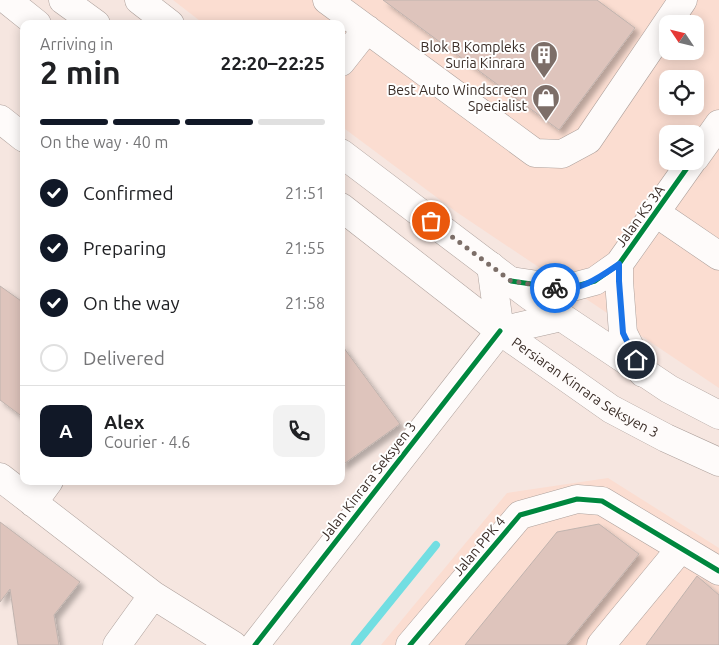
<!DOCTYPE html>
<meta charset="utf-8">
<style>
body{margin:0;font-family:Ubuntu,sans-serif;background:#f2f2f2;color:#202124;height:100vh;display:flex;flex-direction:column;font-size:19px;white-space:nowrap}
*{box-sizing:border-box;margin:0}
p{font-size:16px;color:#757577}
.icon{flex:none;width:28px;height:28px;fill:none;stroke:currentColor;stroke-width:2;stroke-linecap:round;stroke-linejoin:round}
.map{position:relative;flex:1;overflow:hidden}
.panel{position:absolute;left:20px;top:20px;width:325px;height:465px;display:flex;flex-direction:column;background:#fff;border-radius:10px;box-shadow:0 2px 12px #0003}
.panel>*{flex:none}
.needle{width:32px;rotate:305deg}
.controls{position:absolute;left:659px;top:15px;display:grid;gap:10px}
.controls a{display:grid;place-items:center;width:45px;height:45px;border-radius:10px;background:#fff;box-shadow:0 2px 12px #0003;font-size:25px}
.pin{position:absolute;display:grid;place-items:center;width:42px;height:42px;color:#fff;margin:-21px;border:2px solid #fff;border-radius:50%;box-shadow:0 1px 5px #0007}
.courier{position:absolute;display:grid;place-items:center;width:50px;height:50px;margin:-25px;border:4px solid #1a73e8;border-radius:50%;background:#fff;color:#222;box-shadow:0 1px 6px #0007}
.summary em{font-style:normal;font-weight:700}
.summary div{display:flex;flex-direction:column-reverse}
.summary{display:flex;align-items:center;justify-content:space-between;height:85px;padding:0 20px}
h1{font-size:32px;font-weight:700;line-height:38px}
.bar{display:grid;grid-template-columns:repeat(4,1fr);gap:8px 5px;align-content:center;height:60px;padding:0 20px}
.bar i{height:6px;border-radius:4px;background:#e0e0e0}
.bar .selected{background:#111827}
.bar p{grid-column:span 4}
.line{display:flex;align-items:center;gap:12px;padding:0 20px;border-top:1px solid #e0e0e0}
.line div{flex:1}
.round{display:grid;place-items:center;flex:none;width:52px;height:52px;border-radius:10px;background:#f2f2f2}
ol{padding:0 20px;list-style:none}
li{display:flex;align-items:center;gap:15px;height:55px}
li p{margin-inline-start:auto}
li .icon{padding:5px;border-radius:50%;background:#111827;color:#fff;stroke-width:4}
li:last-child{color:#757577}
li i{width:28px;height:28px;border:2px solid #e0e0e0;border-radius:50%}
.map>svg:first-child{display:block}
.built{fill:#fbddd1;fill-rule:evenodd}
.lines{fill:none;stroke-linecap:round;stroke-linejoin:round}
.stream{stroke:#72dee2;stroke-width:8}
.building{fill:#dec4bc;stroke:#c0b3ae;filter:url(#shadow)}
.minor-casing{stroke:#ada09b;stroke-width:29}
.major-casing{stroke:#ada09b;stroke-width:29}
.minor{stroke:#fefbfa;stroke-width:28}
.major{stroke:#fefbfa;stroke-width:28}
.cycleway-casing{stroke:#fff;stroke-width:8}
.cycleway{stroke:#00873e;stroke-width:5}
.done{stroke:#7c6e68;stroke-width:5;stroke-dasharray:0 9}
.route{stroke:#1a73e8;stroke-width:6}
.labels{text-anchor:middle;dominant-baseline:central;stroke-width:4;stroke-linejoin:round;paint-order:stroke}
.poi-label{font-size:14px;fill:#3b2e28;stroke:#fff;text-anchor:end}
.street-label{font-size:14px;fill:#3b2e28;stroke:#fff}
</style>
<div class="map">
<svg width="719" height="645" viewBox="0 0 719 645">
<defs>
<filter id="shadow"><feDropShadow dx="4.5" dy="4.5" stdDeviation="2.5" flood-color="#0004"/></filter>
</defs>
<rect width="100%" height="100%" fill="#f6e6e0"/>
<path class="built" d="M173,0h546v388l-264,-177 -114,-85v-102h-137zM668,24h27v27h-27zM668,79h27v27h-27zM668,134h27v27h-27z
M608,478l111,70v97h-338l126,-152z"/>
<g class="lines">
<path class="stream" d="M355,645l81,-100"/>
</g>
<path class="building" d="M383,0h214l38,28 -76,102z
M0,286l24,17v115l-24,-18z
M341,344l59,80 -59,42z
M0,522l80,60 -26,33 5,30h-41l-8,-56 -10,13z
M599,524l40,30 -73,91h-101l92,-113z
M697,576l22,19v50h-73z"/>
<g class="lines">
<defs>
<path id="minor" d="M7,0l30,24
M327,0l208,153 27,1 26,-14 95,-140
M341,62l26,-33
M0,119l24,19
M695,158l24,-34
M656,213l63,43
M619,264v17l4,52 20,40
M491,266l9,65
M511,281l54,8 30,-8 24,-17 73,-103
M500,331l61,-14
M0,477l153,118 -36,50
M33,503l16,-22
M153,595l80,50
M255,645l245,-314
M410,645l110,-130 57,-16 25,2 117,70
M601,645l80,-97"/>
<g id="major">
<path d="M63,0l33,24"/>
<path d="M139,0l31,24"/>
<path d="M341,153l189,143 139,93 50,26"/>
<path id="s1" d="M341,207l159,124 111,78 55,29 53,24"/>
</g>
</defs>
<use href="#minor" class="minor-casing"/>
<use href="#major" class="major-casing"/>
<use href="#minor" class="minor"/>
<use href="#major" class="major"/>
<defs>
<path id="cycleway" d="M511,281l54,8 30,-8 24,-17 73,-103
M255,645l245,-314
M410,645l110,-130 57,-16 25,2 117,70"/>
</defs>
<use href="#cycleway" class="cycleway-casing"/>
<use href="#cycleway" class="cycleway"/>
</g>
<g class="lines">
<path class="done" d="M431,221l80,60 44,7"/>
<path class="route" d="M555,288c25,4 45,-11 64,-24v17l4,52 13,27"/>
</g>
<defs>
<symbol id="building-pin" viewBox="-11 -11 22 30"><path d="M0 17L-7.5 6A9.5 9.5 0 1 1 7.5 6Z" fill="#7c6e68" stroke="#fff"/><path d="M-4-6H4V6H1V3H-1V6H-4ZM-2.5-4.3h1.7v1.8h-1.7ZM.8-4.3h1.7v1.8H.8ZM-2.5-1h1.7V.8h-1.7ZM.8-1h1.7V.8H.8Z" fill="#fff"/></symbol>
<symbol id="shop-pin" viewBox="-11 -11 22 30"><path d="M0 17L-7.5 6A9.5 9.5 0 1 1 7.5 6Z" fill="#7c6e68" stroke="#fff"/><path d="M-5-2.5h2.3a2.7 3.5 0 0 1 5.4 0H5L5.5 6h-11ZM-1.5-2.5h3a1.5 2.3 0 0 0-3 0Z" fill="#fff"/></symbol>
</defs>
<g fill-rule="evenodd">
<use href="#building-pin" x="528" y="39" width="32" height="43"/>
<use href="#shop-pin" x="530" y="82" width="32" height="43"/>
</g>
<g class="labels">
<g class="poi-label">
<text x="525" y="47">Blok B Kompleks<tspan x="525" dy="16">Suria Kinrara</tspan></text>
<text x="527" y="90">Best Auto Windscreen<tspan x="527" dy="16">Specialist</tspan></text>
</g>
<g class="street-label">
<text transform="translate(640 216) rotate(-54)">Jalan KS 3A</text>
<text stroke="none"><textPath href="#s1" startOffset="304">Persiaran Kinrara Seksyen 3</textPath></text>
<text transform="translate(368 481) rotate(-52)">Jalan Kinrara Seksyen 3</text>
<text transform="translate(479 546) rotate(-50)">Jalan PPK 4</text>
</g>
</g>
</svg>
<div class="controls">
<a><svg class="needle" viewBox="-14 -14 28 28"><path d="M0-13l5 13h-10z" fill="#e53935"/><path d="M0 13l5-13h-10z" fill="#757577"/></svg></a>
<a><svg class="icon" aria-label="locate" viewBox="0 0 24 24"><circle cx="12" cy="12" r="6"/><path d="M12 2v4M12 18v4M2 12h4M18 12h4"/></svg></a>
<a><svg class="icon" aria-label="layers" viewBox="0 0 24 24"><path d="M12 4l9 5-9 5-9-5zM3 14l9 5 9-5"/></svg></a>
</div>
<div class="pin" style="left:431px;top:221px;background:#ea580c"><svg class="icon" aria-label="bag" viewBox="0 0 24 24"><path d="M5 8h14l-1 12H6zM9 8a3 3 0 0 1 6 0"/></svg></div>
<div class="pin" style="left:636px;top:360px;background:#1f2937"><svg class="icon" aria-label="home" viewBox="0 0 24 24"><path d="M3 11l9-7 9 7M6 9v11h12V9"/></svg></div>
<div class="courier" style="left:555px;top:288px"><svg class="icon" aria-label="bike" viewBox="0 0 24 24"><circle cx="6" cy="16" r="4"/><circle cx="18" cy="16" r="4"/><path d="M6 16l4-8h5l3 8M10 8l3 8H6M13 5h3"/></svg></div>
<section class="panel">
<div class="summary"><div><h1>2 min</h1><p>Arriving in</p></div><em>22:20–22:25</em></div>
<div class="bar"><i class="selected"></i><i class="selected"></i><i class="selected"></i><i></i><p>On the way · 40 m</p></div>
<ol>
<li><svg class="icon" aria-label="check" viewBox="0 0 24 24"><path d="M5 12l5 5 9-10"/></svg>Confirmed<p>21:51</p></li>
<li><svg class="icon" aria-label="check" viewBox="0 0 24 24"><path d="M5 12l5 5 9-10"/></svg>Preparing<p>21:55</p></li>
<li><svg class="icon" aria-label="check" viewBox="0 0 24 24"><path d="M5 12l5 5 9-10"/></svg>On the way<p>21:58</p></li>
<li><i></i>Delivered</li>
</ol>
<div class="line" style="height:90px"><b class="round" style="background:#111827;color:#fff">A</b><div><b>Alex</b><p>Courier · 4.6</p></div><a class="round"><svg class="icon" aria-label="phone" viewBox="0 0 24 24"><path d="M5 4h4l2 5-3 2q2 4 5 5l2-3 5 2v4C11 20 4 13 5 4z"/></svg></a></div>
</section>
</div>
